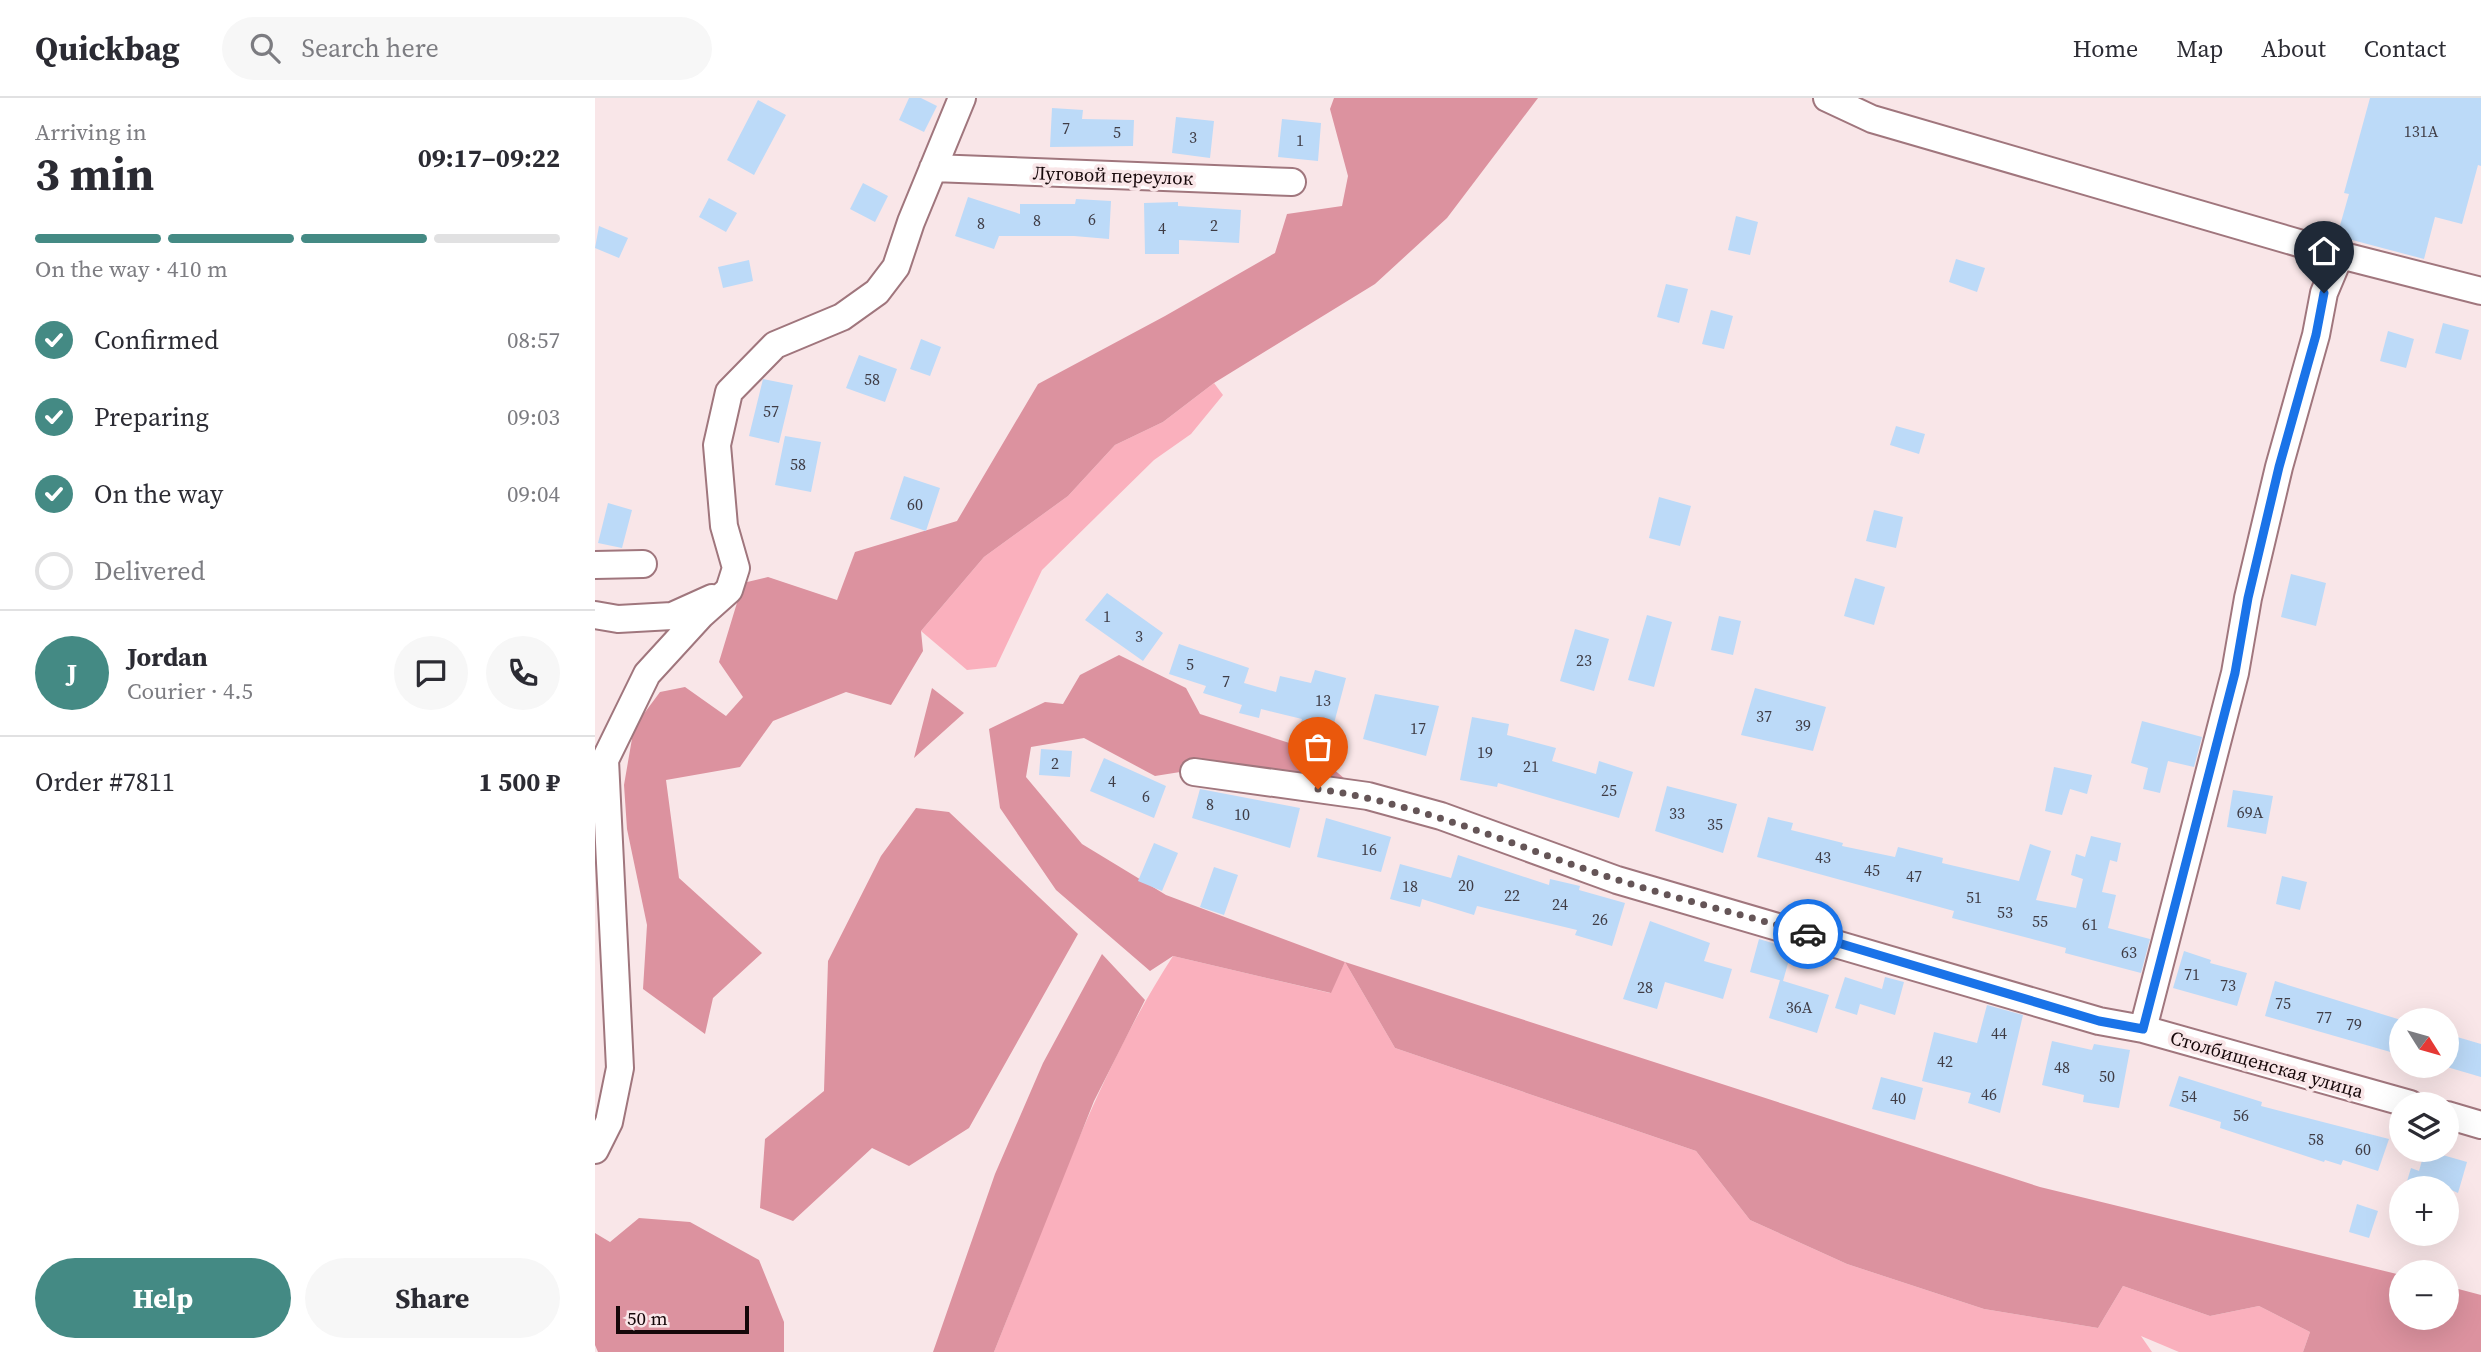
<!DOCTYPE html>
<meta charset="utf-8">
<style>
body{margin:0;font-family:"Source Serif 4",serif;background:#f7f7f7;color:#2b2b33;height:100vh;display:flex;flex-direction:column;font-size:26px;white-space:nowrap}
*{box-sizing:border-box;margin:0}
p{font-size:23px;color:#7c7c81}
.icon{flex:none;width:38px;height:38px;fill:none;stroke:currentColor;stroke-width:2;stroke-linecap:round;stroke-linejoin:round}
.map{position:relative;flex:1;overflow:hidden}
.drawer{display:flex;flex-direction:column;background:#fff;width:595px}
.drawer>*{flex:none}
.needle{width:46px;rotate:127deg}
.tools{position:absolute;left:1794px;top:910px;display:grid;gap:14px}
.tools a{display:grid;place-items:center;width:70px;height:70px;border-radius:50%;background:#fff;box-shadow:0 7px 28px #0002;font-size:35px}
.scale{position:absolute;left:21px;bottom:18px;width:133px;box-sizing:border-box;padding-left:7px;border:4px solid #150709;border-top:0;font-size:19px;line-height:24px;white-space:nowrap;color:#150709;-webkit-text-stroke:5px #f9e6e8;paint-order:stroke}
.pin{position:absolute;display:grid;place-items:center;width:60px;height:60px;color:#fff;margin:-72px -30px;border-radius:50% 50% 50% 0;rotate:-45deg;box-shadow:0 0 7px #0007}
.pin .icon{rotate:45deg}
.courier{position:absolute;display:grid;place-items:center;width:70px;height:70px;margin:-35px;border:5px solid #1a73e8;border-radius:50%;background:#fff;color:#222;box-shadow:0 2px 9px #0007}
.summary em{font-style:normal;font-weight:700}
.summary div{display:flex;flex-direction:column-reverse}
.summary{display:flex;align-items:center;justify-content:space-between;height:119px;padding:0 35px}
h1{font-size:46px;font-weight:700;line-height:52px}
.bar{display:grid;grid-template-columns:repeat(4,1fr);gap:10px 7px;align-content:center;height:84px;padding:0 35px}
.bar i{height:9px;border-radius:5px;background:#e1e1e2}
.bar .on{background:#448a84}
.bar p{grid-column:span 4}
.line{display:flex;align-items:center;gap:18px;padding:0 35px;border-top:2px solid #e1e1e2}
.line div{flex:1}
.round{display:grid;place-items:center;flex:none;width:74px;height:74px;border-radius:37px;background:#f7f7f7}
ol{padding:0 35px;list-style:none}
li{display:flex;align-items:center;gap:21px;height:77px}
li p{margin-inline-start:auto}
li .icon{padding:7px;border-radius:50%;background:#448a84;color:#fff;stroke-width:4}
li:last-child{color:#7c7c81}
li i{width:38px;height:38px;border:4px solid #e1e1e2;border-radius:50%}
.button{display:flex;gap:14px;margin-top:auto;padding:14px 35px}
.button a{flex:1;height:80px;border-radius:42px;background:#448a84;color:#fff;font-size:28px;font-weight:700;line-height:80px;text-align:center}
.button a+a{background:#f7f7f7;color:#2b2b33}
header{display:flex;align-items:center;gap:42px;box-sizing:border-box;height:98px;padding:0 35px;background:#fff;border-bottom:2px solid #e1e1e2}
header strong{font-size:33px}
nav{display:flex;gap:38px;margin-inline-start:auto;font-size:24px}
.search{width:490px;height:63px;background:#f7f7f7;display:flex;align-items:center;gap:18px;box-sizing:border-box;padding:0 24px;border-radius:38px;color:#7c7c81;font-size:26px}
main{display:flex;flex:1;min-height:0}
.map>svg:first-child{display:block}
.green{fill:#fab0bd}
.forest{fill:#dc929f}
.building{fill:#bcdaf8}
.lines{fill:none;stroke-linecap:round;stroke-linejoin:round}
.minor-casing{stroke:#a0767d;stroke-width:30}
.minor{stroke:#fff;stroke-width:26}
.done{stroke:#655557;stroke-width:7;stroke-dasharray:0 12.6}
.route{stroke:#1a73e8;stroke-width:9}
.labels{text-anchor:middle;dominant-baseline:central;stroke-width:7;stroke-linejoin:round;paint-order:stroke}
.number-label{font-size:16px;fill:#3f3c45}
.street-label{font-size:19px;fill:#150709;stroke:#f9e6e8}
</style>
<header>
<strong>Quickbag</strong>
<div class="search"><svg class="icon" aria-label="search" viewBox="0 0 24 24"><circle cx="10" cy="10" r="6"/><path d="M15 15l6 6"/></svg>Search here</div>
<nav><a>Home</a><a>Map</a><a>About</a><a>Contact</a></nav>
</header>
<main>
<section class="drawer">
<div class="summary"><div><h1>3 min</h1><p>Arriving in</p></div><em>09:17–09:22</em></div>
<div class="bar"><i class="on"></i><i class="on"></i><i class="on"></i><i></i><p>On the way · 410 m</p></div>
<ol>
<li><svg class="icon" aria-label="check" viewBox="0 0 24 24"><path d="M5 12l5 5 9-10"/></svg>Confirmed<p>08:57</p></li>
<li><svg class="icon" aria-label="check" viewBox="0 0 24 24"><path d="M5 12l5 5 9-10"/></svg>Preparing<p>09:03</p></li>
<li><svg class="icon" aria-label="check" viewBox="0 0 24 24"><path d="M5 12l5 5 9-10"/></svg>On the way<p>09:04</p></li>
<li><i></i>Delivered</li>
</ol>
<div class="line" style="height:126px"><b class="round" style="background:#448a84;color:#fff">J</b><div><b>Jordan</b><p>Courier · 4.5</p></div><a class="round"><svg class="icon" aria-label="chat" viewBox="0 0 24 24"><path d="M4 5h16v11H9l-5 4z"/></svg></a><a class="round"><svg class="icon" aria-label="phone" viewBox="0 0 24 24"><path d="M5 4h4l2 5-3 2q2 4 5 5l2-3 5 2v4C11 20 4 13 5 4z"/></svg></a></div>
<div class="line" style="height:91px"><div>Order #7811</div><b>1 500 ₽</b></div>
<div class="button"><a>Help</a><a>Share</a></div>
</section>
<div class="map">
<svg width="1886" height="1254" viewBox="0 0 1886 1254">
<rect width="100%" height="100%" fill="#f9e6e8"/>
<path class="green" d="M619,285l9,12 -32,39 -37,26 -112,110 -46,97 -29,3 -46,-39 63,-74 84,-61 47,-51 48,-23z
M578,858l157,37 15,-31 50,86 301,103 54,69 97,44 137,45 114,19 25,-42 87,30 49,-10 51,26 -7,20h-124l-38,-16 11,16h-1158c54,-134 100,-274 179,-396z"/>
<path class="forest" d="M739,0h204l-91,120 -72,66 -161,99 -51,39 -48,23 -47,51 -84,61 -63,74 2,20 -32,54 -45,-13 -73,29 -33,46 -74,13 13,98 83,75 -49,45 -8,36 -62,-45 4,-64 -20,-96 -3,-44 10,-58 26,-35 25,-5 41,29 17,-19 -24,-35 24,-79 25,-6 69,23 18,-48 102,-31 81,-137 127,-68 110,-63 12,-39 55,-8 6,-30 -18,-67z
M524,557l67,33 14,26 111,36 34,29 -121,-14 -69,11 -71,-38 -53,9 -5,30 56,67 84,51 179,67 695,225 361,88v43h46v-32l34,9v57h-178l7,-20 -51,-26 -49,10 -87,-30 -25,42 -114,-19 -137,-45 -97,-44 -54,-69 -301,-103 -50,-86 -14,31 -158,-37 -23,15 -94,-81 -56,-82 -11,-79 56,-27 18,2 17,-29z
M337,590l32,25 -50,45z
M321,710l33,4 129,122 -109,194 -60,38 -37,-18 -79,73 -33,-13 5,-69 59,-48 4,-130 53,-105z
M507,856l43,46 -51,101 -100,251h-61l62,-178 48,-111z
M44,1120l51,4 69,38 25,62v30h-186l-3,-7v-112l15,9z"/>
<path class="building" d="M314,0h12l16,8 -13,26 -25,-12z
M1775,0h111v68l-3,-1 -16,59 -27,-7 -11,42 -87,-23 12,-42 -5,-1z
M163,2l28,15 -32,60 -27,-15z
M457,10l31,2 -1,9 52,1 -1,26 -83,1z
M581,19l38,4 -4,37 -38,-5z
M687,21l39,4 -3,38 -40,-4z
M268,85l25,13 -13,26 -25,-13z
M373,99l52,17v-10h55l1,-5 35,2 -2,38 -35,-3h-75l-5,13 -39,-13z
M114,100l28,15 -11,19 -27,-15z
M583,104v4l63,4 -2,33 -60,-3v14h-34l-1,-51z
M1141,118l22,6 -8,33 -22,-5z
M4,128l29,12 -9,20 -24,-10z
M1361,161l29,9 -8,24 -28,-10z
M154,162l4,21 -30,7 -5,-21z
M1071,186l22,5 -9,34 -22,-6z
M1116,212l22,6 -9,33 -22,-5z
M1848,225l26,7 -8,30 -26,-7z
M1793,233l26,8 -8,29 -26,-7z
M326,241l20,8 -11,29 -20,-7z
M264,257l38,14 -12,33 -39,-14z
M168,281l30,6 -14,58 -30,-7z
M1301,328l29,8 -6,20 -29,-9z
M190,338l36,6 -10,50 -36,-7z
M309,378l36,12 -14,43 -36,-12z
M1064,399l32,9 -11,40 -31,-8z
M13,405l24,7 -10,38 -24,-5z
M1279,412l29,7 -7,31 -30,-7z
M1696,476l35,9 -10,43 -35,-9z
M1260,480l30,9 -11,38 -30,-9z
M512,495l56,40 -20,28 -58,-41z
M1052,517l25,7 -18,65 -26,-7z
M1124,518l22,5 -8,34 -22,-5z
M980,531l34,10 -15,52 -34,-10z
M584,546l70,24 -5,15 32,9 4,-16 31,7 4,-13 31,8 -14,53 -31,-8 1,-4 -41,-10 -2,9 -20,-5 3,-8 -39,-12 3,-7 -37,-12z
M1160,590l71,19 -13,44 -72,-16z
M780,596l64,12 -13,50 -63,-17z
M877,619l37,7 -2,11 49,13 -4,13 44,13 3,-13 34,11 -14,46 -121,-35 -1,4 -37,-7z
M1547,623l60,16 -8,30 -26,-6 -8,32 -17,-4 5,-21 -17,-5z
M446,651l31,2 -2,26 -31,-2z
M509,660l62,28 -12,32 -64,-27z
M1459,669l38,8 -5,19 -17,-5 -8,26 -17,-4z
M1072,688l70,18 -14,49 -68,-22z
M605,691l100,19 -10,40 -98,-30z
M1638,692l40,6 -7,38 -39,-7z
M1173,719l25,6 -2,7 52,13 -1,3 53,11 3,-10 45,11 -1,5 77,18 11,-37 21,7 -15,49 40,8 7,-29 -12,-4 5,-21 9,3 6,-21 30,7 -4,19 -7,-2 -8,32 14,3 -8,33 42,11 -9,34 -76,-20 1,-5 -114,-30 2,-7 -197,-54z
M731,720l65,19 -10,35 -64,-15z
M559,745l24,10 -16,38 -24,-10z
M863,757l91,30 1,-6 30,7 -1,4 46,13 -13,43 -37,-11 2,-5 -100,-24 -3,9 -52,-16 -2,8 -30,-8 10,-35 51,14z
M619,769l24,8 -14,40 -24,-8z
M1687,778l25,6 -7,28 -24,-6z
M1055,823l60,22 -6,18 28,8 -9,30 -58,-17 -8,27 -34,-10z
M1164,841l33,10 -9,32 -33,-9z
M1589,853l27,9 -1,3 37,10 -10,33 -64,-18z
M1250,879l37,12 3,-12 19,5 -9,33 -35,-11 -3,11 -22,-7z
M1185,882l49,15 -12,38 -48,-15z
M1680,883l126,39v35l-136,-39z
M1392,907l36,10 -23,98 -32,-10 3,-10 -49,-12 12,-49 43,11z
M1852,936l34,10v33l-34,-10z
M1457,943l40,9 2,-6 36,6 -11,58 -36,-6 1,-7 -42,-10z
M1584,978l83,26 -1,4 128,33 -11,32 -35,-11 -2,5 -16,-5 -1,2 -104,-34 1,-6 -52,-16z
M1286,979l42,11 -8,32 -43,-11z
M1830,1052l42,12 -9,31 -11,-5h-42l6,-20 8,3z
M1762,1106l21,7 -9,27 -20,-6z"/>
<g class="lines">
<defs>
<path id="minor" d="M1232,0l45,21 468,136 141,36
M338,70l359,14
M0,467l48,-1
M0,517l23,4 54,-3 40,-18
M599,674l174,24 73,20 176,64 482,141 44,8 267,75
M1548,931l92,-356 13,-75 31,-131 37,-132 8,-42 16,-38
M1852,1017l34,10
M0,1052l14,-28 11,-54 -15,-308 42,-86 54,-59 28,-25 7,-22 -12,-42 -7,-81 12,-53 46,-47 67,-28 35,-25 19,-25 15,-45 51,-124"/>
</defs>
<use href="#minor" class="minor-casing"/>
<use href="#minor" class="minor"/>
</g>
<g class="lines">
<path class="done" d="M723,691c106,15 200,59 300,91 63,20 127,35 190,54"/>
<path class="route" d="M1213,836l291,87 44,8 92,-356 13,-75 31,-131 37,-132 8,-42"/>
</g>
<g class="labels">
<g class="number-label">
<text x="471" y="30">7</text>
<text x="1826" y="33">131А</text>
<text x="522" y="34">5</text>
<text x="598" y="39">3</text>
<text x="705" y="42">1</text>
<text x="497" y="121">6</text>
<text x="442" y="122">8</text>
<text x="386" y="125">8</text>
<text x="619" y="127">2</text>
<text x="567" y="130">4</text>
<text x="277" y="281">58</text>
<text x="176" y="313">57</text>
<text x="203" y="366">58</text>
<text x="320" y="406">60</text>
<text x="512" y="518">1</text>
<text x="544" y="538">3</text>
<text x="989" y="562">23</text>
<text x="595" y="566">5</text>
<text x="631" y="583">7</text>
<text x="728" y="602">13</text>
<text x="1169" y="618">37</text>
<text x="1208" y="627">39</text>
<text x="823" y="630">17</text>
<text x="890" y="654">19</text>
<text x="460" y="665">2</text>
<text x="936" y="668">21</text>
<text x="517" y="683">4</text>
<text x="1014" y="692">25</text>
<text x="551" y="698">6</text>
<text x="615" y="706">8</text>
<text x="1655" y="714">69А</text>
<text x="1082" y="715">33</text>
<text x="647" y="716">10</text>
<text x="1120" y="726">35</text>
<text x="774" y="751">16</text>
<text x="1228" y="759">43</text>
<text x="1277" y="772">45</text>
<text x="1319" y="778">47</text>
<text x="871" y="787">20</text>
<text x="815" y="788">18</text>
<text x="917" y="797">22</text>
<text x="1379" y="799">51</text>
<text x="965" y="806">24</text>
<text x="1410" y="814">53</text>
<text x="1005" y="821">26</text>
<text x="1445" y="823">55</text>
<text x="1495" y="826">61</text>
<text x="1534" y="854">63</text>
<text x="1597" y="876">71</text>
<text x="1633" y="887">73</text>
<text x="1050" y="889">28</text>
<text x="1688" y="905">75</text>
<text x="1204" y="909">36А</text>
<text x="1729" y="919">77</text>
<text x="1759" y="926">79</text>
<text x="1404" y="935">44</text>
<text x="1350" y="963">42</text>
<text x="1467" y="969">48</text>
<text x="1512" y="978">50</text>
<text x="1394" y="996">46</text>
<text x="1594" y="998">54</text>
<text x="1303" y="1000">40</text>
<text x="1646" y="1017">56</text>
<text x="1721" y="1041">58</text>
<text x="1768" y="1051">60</text>
</g>
<g class="street-label">
<text transform="translate(518 77) rotate(2)">Луговой переулок</text>
<text transform="translate(1672 966) rotate(16)">Столбищенская улица</text>
</g>
</g>
</svg>
<div class="tools">
<a><svg class="needle" viewBox="-14 -14 28 28"><path d="M0-13l5 13h-10z" fill="#e53935"/><path d="M0 13l5-13h-10z" fill="#7c7c81"/></svg></a>
<a><svg class="icon" aria-label="layers" viewBox="0 0 24 24"><path d="M12 4l9 5-9 5-9-5zM3 14l9 5 9-5"/></svg></a>
<a>+</a>
<a>−</a>
</div>
<div class="scale">50 m</div>
<div class="pin" style="left:723px;top:691px;background:#ea580c"><svg class="icon" aria-label="bag" viewBox="0 0 24 24"><path d="M5 8h14l-1 12H6zM9 8a3 3 0 0 1 6 0"/></svg></div>
<div class="pin" style="left:1729px;top:195px;background:#1f2937"><svg class="icon" aria-label="home" viewBox="0 0 24 24"><path d="M3 11l9-7 9 7M6 9v11h12V9"/></svg></div>
<div class="courier" style="left:1213px;top:836px"><svg class="icon" aria-label="car" viewBox="0 0 24 24"><path d="M5 17H2v-5l4-1 3-4h7l3 4 3 1v5h-3M9 17h6M6 11h13"/><circle cx="7" cy="17" r="2"/><circle cx="17" cy="17" r="2"/></svg></div>
</div>
</main>
